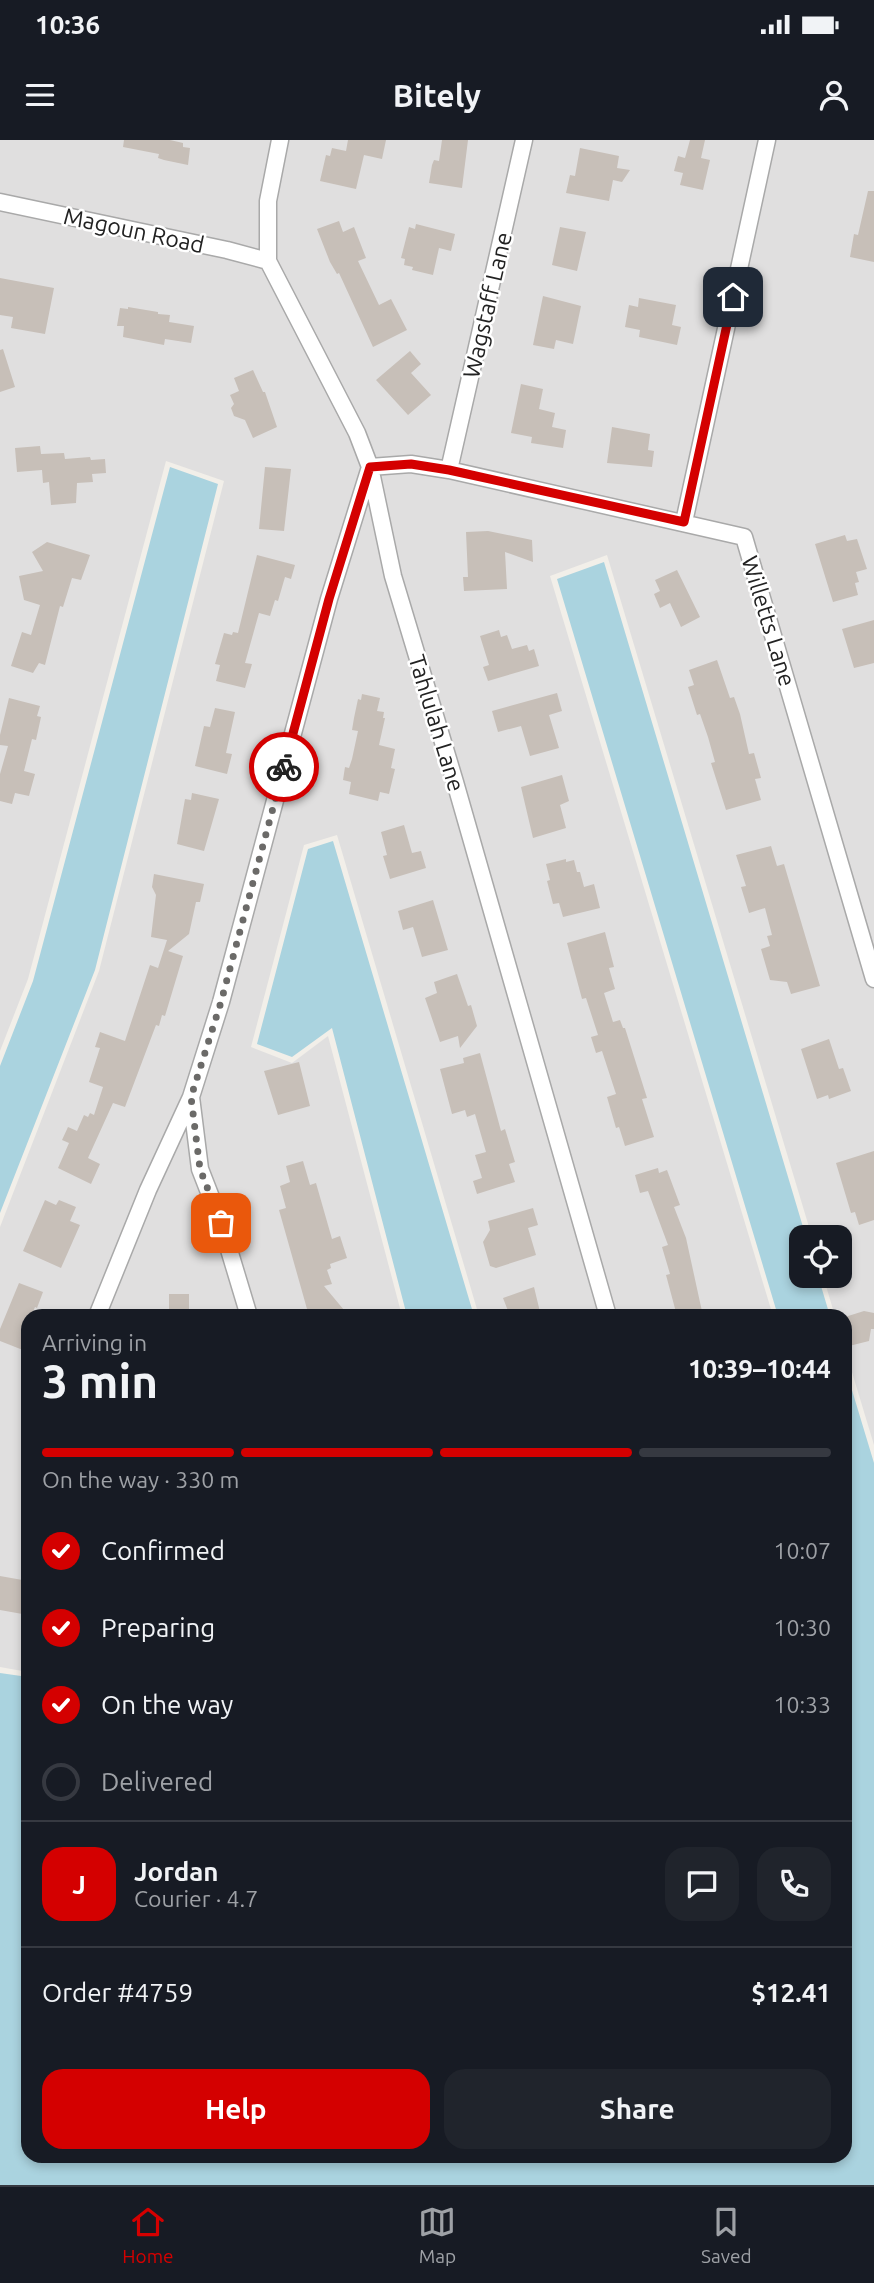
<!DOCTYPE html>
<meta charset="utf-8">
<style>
body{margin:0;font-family:Ubuntu,sans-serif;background:#20242c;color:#f1f3f6;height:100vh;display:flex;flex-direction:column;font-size:26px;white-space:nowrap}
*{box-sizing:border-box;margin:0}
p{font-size:23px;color:#9ea1a6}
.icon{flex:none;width:38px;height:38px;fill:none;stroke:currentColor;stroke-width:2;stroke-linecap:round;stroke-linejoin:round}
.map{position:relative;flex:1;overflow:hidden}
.panel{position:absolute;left:21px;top:1169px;width:831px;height:854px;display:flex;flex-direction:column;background:#171b24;border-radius:21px;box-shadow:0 4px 10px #0003}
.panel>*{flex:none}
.tools{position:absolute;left:789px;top:1085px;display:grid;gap:14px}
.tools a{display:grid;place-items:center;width:63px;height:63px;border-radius:14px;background:#171b24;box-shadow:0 4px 10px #0003;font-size:35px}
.pin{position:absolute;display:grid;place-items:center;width:60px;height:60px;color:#fff;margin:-30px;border-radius:14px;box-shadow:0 4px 10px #0006}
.courier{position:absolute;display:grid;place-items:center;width:70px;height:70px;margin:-35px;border:5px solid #d40000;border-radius:50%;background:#fff;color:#222;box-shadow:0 2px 9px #0007}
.summary em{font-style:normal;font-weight:700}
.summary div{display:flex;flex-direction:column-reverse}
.summary{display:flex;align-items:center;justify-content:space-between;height:119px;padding:0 21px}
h1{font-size:46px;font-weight:700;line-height:52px}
.bar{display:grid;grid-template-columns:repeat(4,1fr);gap:10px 7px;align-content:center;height:84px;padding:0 21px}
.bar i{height:9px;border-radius:5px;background:#363941}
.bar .on{background:#d40000}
.bar p{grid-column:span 4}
.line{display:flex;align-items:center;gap:18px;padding:0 21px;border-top:2px solid #363941}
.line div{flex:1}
.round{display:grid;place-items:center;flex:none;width:74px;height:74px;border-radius:21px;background:#20242c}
ol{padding:0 21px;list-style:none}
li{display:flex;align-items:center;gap:21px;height:77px}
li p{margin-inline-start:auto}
li .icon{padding:7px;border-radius:50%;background:#d40000;color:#fff;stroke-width:4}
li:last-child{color:#9ea1a6}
li i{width:38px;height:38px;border:4px solid #363941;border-radius:50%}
.cta{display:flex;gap:14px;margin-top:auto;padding:14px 21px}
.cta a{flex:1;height:80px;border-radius:21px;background:#d40000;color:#fff;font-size:28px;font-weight:700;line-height:80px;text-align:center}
.cta a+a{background:#20242c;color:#f1f3f6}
.status{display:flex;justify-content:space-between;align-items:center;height:49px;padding:0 35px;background:#171b24;direction:ltr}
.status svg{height:19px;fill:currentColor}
header{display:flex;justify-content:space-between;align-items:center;height:91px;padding:0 21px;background:#171b24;font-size:32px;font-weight:700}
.dock{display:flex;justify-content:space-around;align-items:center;height:98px;border-top:2px solid #363941;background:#171b24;font-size:19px;color:#9ea1a6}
.dock a{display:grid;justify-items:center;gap:4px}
.dock .on{color:#d40000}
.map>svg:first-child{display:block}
.residential{fill:#e0dfdf}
.water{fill:#aad3df}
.building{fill:#c7bfb8}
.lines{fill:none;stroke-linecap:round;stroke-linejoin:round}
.street-casing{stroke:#a9a9a9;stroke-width:19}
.street{stroke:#fff;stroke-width:16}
.done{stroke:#6b6a68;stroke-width:7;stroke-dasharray:0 12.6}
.route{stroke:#d40000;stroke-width:9}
.labels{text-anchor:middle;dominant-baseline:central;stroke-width:5;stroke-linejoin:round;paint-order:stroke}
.street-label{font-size:23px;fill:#222;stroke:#fff}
</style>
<div class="status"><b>10:36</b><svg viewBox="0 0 49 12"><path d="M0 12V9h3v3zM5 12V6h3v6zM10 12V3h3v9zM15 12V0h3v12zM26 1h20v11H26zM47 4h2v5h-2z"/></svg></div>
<header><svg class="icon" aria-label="menu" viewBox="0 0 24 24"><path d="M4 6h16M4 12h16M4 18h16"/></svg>Bitely<svg class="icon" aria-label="person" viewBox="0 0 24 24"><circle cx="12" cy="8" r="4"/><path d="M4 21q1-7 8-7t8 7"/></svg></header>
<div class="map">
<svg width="874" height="2045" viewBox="0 0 874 2045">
<rect width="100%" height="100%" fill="#f2efe9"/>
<path class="residential" d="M0,0h874v1305l-29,-96v-33h-10l-12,-40h17v-39h-28l-205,-682 -57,21 223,740h-294l-142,-481 -33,10 -53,202 41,16 36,-27 74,280h-374v356l-28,-5v-440l99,-256 125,-490 -58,-20 -138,518 -28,72z"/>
<path class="water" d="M170,327l48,17 -123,486 -95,243v-147l33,-85z
M604,422l202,675h-4v39h16l12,40h-52l-221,-737z
M333,701l141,475h-67l-75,-288 -40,29 -35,-13 51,-195z
M845,1227l29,96v722h-874v-512l28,4v479h817v-595l6,-2 -6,-20z"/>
<path class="building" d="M124,0h46l13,3v4l7,1 -2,17 -24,-5 -6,-2 1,-4 -36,-7z
M348,0h38l-4,19 -18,-4 -8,34 -36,-8 6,-26 4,1 2,-8 14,3z
M442,0h26l-6,48 -33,-5 3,-18 2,-5 5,1z
M690,0h15l-4,18 9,2 -7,30 -23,-5 3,-12 -9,-2 4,-15 7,2z
M580,8l39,8 -2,12 13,2 -8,12 -9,-2 -4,21 -43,-8 4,-18 5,1z
M868,51h6v71l-24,-5 4,-23 4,1z
M339,81l4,11 11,-5 12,31 -8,3 21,44 12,-6 16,31 -34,17 -34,-74 -2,1 -7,-12 -13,-33z
M416,84l39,10 -4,17 -12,-3 -6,27 -21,-5 1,-3 -9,-2 1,-6 -4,-1 8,-31 6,2z
M560,87l26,5 -9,39 -25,-6z
M0,138l54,10 -9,46 -34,-6 2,-11 -13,-2z
M543,156l38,10 -8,38 -17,-4 -2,9 -21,-4z
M639,158l37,7 -4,20 9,2 -4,18 -38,-8 1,-7 -15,-3 4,-22 9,2z
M128,167l30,5v2l12,1 -1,7 25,4 -3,17 -26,-4 -1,6 -41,-8 1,-11h-7l3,-18 8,1z
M3,209l12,38 -15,5v-42z
M410,211l11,13 -10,9 20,22 -23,20 -32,-35z
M253,230l10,22h2l12,35 -24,11 -8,-18 -11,-4 -3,-8 3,-4 -4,-9 9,-4 -5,-13z
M521,244l22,5 -4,20 16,4 -3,14 14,3 -3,18 -32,-5 1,-6 -21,-4z
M612,287l38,7 -2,16 6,1 -2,16 -45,-4z
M40,306l1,8 23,-1 1,6 25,-2 1,3 14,-1 1,14 -14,1 1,8 -16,1 -1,20 -25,2 -2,-23 -6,1 -1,-13 -25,2 -2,-24z
M265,327l26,2 -7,62 -25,-2z
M488,391l44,9 1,22 -28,-10 2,37 -43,2 -1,-14h5l-2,-45z
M845,395l2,6 10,-2 10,30 -11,3 3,10 -4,1 3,12 -25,7 -18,-58z
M47,402l43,13 -9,25 -9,-2 -9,29 -3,-1 -15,59 -6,-2 -6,10 -22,-7 11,-34 9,3 9,-30 -16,-5 -5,-24 24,-5 -11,-19z
M257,415l38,10 -4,14 -6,-2 -7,24 -3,-1 -5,16 -11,-3 -14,50 7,1 -7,24 -29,-7 4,-16 -5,-1 9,-31 8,2 1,-3 5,1z
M677,430l23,47 -19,10 -11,-24 -10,5 -6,-14 6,-3 -5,-11z
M874,480v43l-20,5 -12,-39z
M499,490l2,7 6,-2 5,14 15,-4 2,6 5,-2 5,17 -51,15 -5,-14 6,-2 -9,-29z
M717,520l13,38 4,-1 6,17 9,40 5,-1 7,25 -6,1 6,21 -35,10 -15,-47 4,-1 -7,-25 -8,-23 -3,1 -9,-28 6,-2 -5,-15z
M557,553l5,18 -13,4 10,33 -29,8 -9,-30 -23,6 -6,-21z
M362,554l18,4 -3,13 7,1 -1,6h2l-6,27 16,4 -4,19 4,1 -6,25 -9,-2 -2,9 -29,-7 2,-12 -8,-2 2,-13 4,1 3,-9 6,-28 -6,-1 2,-12 4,-19 3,1z
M9,558l31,8 -3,10 4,1 -5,23 -4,-1 -8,32 11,3 -6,22 -14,-3 -3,11 -12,-3v-27l8,-28 -8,-1v-10z
M215,568l20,4 -9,41 6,1 -5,20 -32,-8 9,-40 6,1z
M562,635l7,26 -9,4 6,23 -33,10 -12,-51z
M192,653l27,6 -15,52 -27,-7 8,-45 6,1z
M404,685l8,28 9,-2 5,17 -36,11 -7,-23 4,-1 -6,-23z
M771,706l6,20 7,-2 36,122 -29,8 -4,-12 -17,-2 -9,-31 9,-3 -3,-10 5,-1 -7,-27 -16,5 -8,-26 5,-1 -10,-31z
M566,719v3l8,-2 3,12h3l4,15 10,-3 6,24 -37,9 -4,-14 -6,1 -6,-23 3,-1 -4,-16z
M154,734l50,10 -4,18h-4l-7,32 -21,17 15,5 -18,60 -3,-1 -3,11 -3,-1 -31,82 -12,-4 -25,55 12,6 -9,20 -33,-16 11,-25 -7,-3 6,-13 9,4 7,-16 4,2 2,-4 4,2 9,-28 -14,-5 11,-34 -5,-1 5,-15 25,9 25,-76 8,3 9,-28 -16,-3 5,-42 -4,-8z
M433,760l15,50 -26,7 -9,-30 -10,3 -5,-19z
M605,792l9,35 -5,1 6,21 -11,4 9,29 7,-2 3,8h2l22,70 -5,1 12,38 -29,9 -5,-16 -1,-3 -3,1 -9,-31 9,-3 -14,-43 -6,2 -5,-16 7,-2 -12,-37 -4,1 -15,-56z
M457,834l11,32 3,-1 6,21 -17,22 -2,-12 -18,6 -15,-44 12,-5 -3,-11z
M829,899l10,30 4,-1 8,23 -22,8 -1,-4 -11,4 -16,-50z
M480,913l21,78 4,-2 10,33 -6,2 6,18 -38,12 -4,-13 9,-3 -7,-23 11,-3 -11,-38 -8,3 -2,-7 -13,4 -12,-45 24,-6 -1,-5z
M299,922l11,44 -32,9 -14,-44z
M874,1011v69l-15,5 -4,-13 -4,1 -15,-50z
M303,1021l7,24 6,-2 16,56 8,-3 7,22 -17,6 1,4 -4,2 5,14 -8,2 25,30h-40l-30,-106 7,-2 -6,-22 10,-4 -4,-16z
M658,1028l1,5 8,-3 13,35 -6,2 12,31 17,78h-26l-11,-41 4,-1 -8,-27 6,-2 -20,-54 -8,2 -5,-18z
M45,1060l11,5 3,-5 17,7 -6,14 10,4 -19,43 -38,-17z
M533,1068l5,17 -10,3 8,27 -40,13 -6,-2 -7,-24 7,-12 -2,-9z
M19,1143l24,9 -6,16 -2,-1 -4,9h-3v36l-28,-11v-12z
M534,1147l7,29h-31l-7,-18z
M169,1154h20v22h-20z
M864,1171l10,2v16h-3l-2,12 -20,5 -4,-11v-18z
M0,1436l28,5v34l-28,-5z"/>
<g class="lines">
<defs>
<path id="street" d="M280,0l-12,61v60l89,172 13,34 23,109 62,206 153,534
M0,62l227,48 41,11
M449,330l75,-330
M684,382l83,-382
M191,957l30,-95 108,-403 41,-132 41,-3 38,6 295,67 130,442
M97,1176l51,-126 43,-93 9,72 21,54 28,93"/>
</defs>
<use href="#street" class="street-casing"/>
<use href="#street" class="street"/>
</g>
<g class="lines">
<path class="done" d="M221,1083l-21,-54 -9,-72 30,-95 63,-235"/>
<path class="route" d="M284,627l45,-168 41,-132 41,-3 38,6 235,52 49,-225"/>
</g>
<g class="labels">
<g class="street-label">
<text transform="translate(134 90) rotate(12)">Magoun Road</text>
<text transform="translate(487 165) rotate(-77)">Wagstaff Lane</text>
<text transform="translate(769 481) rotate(73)">Willetts Lane</text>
<text transform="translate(437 583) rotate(73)">Tahlulah Lane</text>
</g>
</g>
</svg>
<div class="tools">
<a><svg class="icon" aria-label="locate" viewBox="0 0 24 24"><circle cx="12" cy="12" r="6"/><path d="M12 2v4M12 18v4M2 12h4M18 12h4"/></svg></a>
</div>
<div class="pin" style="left:221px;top:1083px;background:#ea580c"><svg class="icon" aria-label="bag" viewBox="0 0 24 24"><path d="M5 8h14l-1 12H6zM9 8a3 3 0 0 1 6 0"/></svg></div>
<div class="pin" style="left:733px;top:157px;background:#1f2937"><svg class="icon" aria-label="home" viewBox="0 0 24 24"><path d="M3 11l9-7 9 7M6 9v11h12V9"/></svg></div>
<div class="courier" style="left:284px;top:627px"><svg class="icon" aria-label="bike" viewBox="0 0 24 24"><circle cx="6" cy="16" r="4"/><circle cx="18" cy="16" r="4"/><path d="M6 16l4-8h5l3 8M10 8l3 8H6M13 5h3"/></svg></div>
<section class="panel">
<div class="summary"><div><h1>3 min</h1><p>Arriving in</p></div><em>10:39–10:44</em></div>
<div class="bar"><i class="on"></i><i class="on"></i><i class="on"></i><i></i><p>On the way · 330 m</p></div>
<ol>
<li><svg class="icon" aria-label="check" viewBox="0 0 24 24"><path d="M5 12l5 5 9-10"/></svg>Confirmed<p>10:07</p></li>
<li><svg class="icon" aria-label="check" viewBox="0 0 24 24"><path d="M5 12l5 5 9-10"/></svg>Preparing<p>10:30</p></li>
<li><svg class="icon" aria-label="check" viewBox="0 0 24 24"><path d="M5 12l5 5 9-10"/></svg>On the way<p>10:33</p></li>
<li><i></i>Delivered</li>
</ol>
<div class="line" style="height:126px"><b class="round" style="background:#d40000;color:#fff">J</b><div><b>Jordan</b><p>Courier · 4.7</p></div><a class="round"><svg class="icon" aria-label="chat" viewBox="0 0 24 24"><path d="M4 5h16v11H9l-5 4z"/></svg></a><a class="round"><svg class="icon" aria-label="phone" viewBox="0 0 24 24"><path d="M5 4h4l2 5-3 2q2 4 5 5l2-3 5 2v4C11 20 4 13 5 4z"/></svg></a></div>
<div class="line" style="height:91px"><div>Order #4759</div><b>$12.41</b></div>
<div class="cta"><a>Help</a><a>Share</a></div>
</section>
</div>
<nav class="dock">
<a class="on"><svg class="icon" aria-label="home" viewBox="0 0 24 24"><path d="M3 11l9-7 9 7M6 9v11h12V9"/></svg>Home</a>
<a><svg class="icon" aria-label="map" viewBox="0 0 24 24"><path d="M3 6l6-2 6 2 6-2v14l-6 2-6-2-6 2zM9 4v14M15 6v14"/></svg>Map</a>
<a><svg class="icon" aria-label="saved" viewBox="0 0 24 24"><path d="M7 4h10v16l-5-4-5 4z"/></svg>Saved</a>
</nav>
